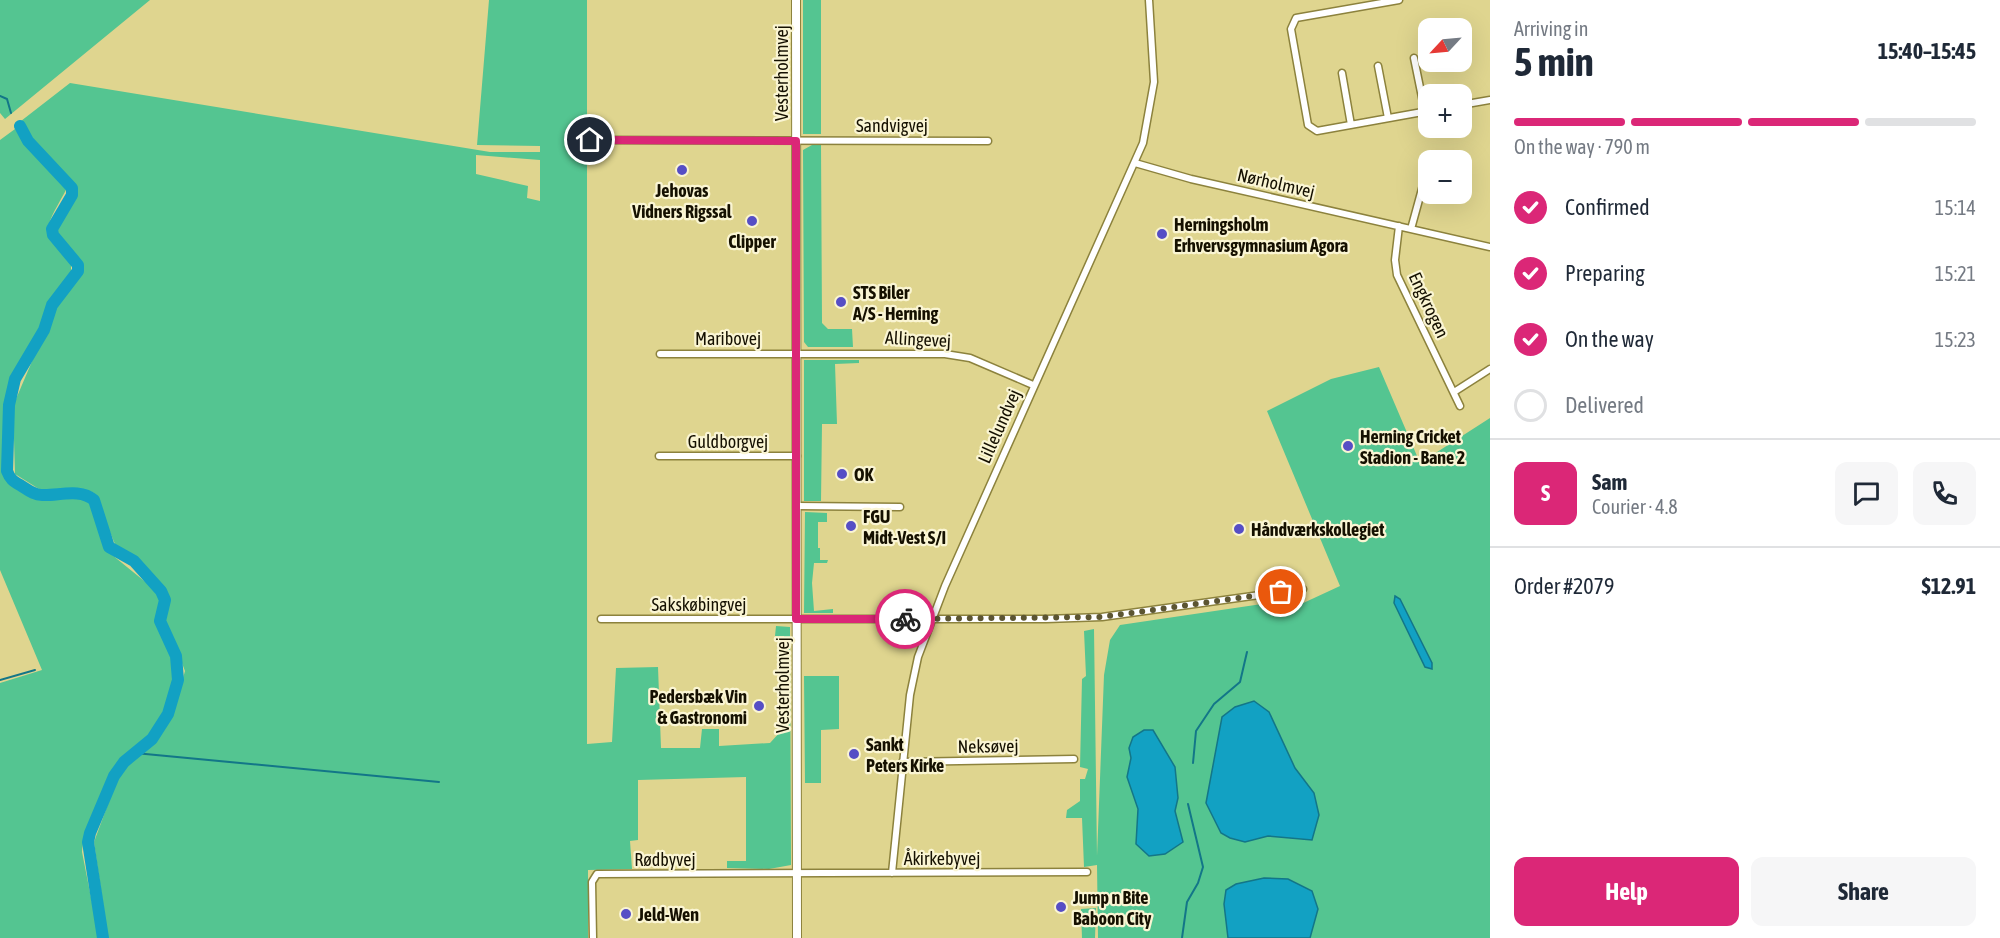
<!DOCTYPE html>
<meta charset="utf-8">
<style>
body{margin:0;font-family:"Asap Condensed",sans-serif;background:#f6f6f7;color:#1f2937;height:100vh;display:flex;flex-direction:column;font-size:22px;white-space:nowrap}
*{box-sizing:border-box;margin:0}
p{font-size:20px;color:#747a83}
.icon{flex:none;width:33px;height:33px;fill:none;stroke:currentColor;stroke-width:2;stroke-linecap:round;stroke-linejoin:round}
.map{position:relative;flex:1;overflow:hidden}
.panel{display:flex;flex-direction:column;background:#fff;width:510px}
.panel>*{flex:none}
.needle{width:39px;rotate:244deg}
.tools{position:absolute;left:1418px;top:18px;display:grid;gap:12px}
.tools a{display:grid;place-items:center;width:54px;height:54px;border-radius:12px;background:#fff;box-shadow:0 6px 24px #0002;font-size:30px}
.pin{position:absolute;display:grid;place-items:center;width:51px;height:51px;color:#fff;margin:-26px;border:3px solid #fff;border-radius:50%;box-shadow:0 2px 6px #0007}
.courier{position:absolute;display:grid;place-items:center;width:60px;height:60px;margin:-30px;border:4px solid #db2777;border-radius:50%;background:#fff;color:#222;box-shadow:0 2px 8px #0007}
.summary em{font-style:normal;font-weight:700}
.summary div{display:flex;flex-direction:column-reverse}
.summary{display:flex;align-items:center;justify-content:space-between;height:102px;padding:0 24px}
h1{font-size:39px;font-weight:700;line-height:45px}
.bar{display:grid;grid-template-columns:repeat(4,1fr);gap:9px 6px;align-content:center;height:72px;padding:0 24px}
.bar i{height:8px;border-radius:4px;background:#e0e1e3}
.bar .active{background:#db2777}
.bar p{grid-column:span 4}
.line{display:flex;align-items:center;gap:15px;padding:0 24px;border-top:2px solid #e0e1e3}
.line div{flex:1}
.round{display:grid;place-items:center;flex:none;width:63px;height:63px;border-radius:12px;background:#f6f6f7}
ol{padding:0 24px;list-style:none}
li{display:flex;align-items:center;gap:18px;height:66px}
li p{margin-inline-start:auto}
li .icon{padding:6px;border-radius:50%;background:#db2777;color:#fff;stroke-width:4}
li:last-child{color:#747a83}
li i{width:33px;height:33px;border:3px solid #e0e1e3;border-radius:50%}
.button{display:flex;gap:12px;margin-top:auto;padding:12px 24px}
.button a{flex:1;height:69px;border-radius:12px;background:#db2777;color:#fff;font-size:24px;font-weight:700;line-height:69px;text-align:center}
.button a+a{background:#f6f6f7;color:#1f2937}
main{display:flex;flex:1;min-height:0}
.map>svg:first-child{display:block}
.green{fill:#54c591;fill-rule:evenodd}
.water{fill:#12a1c3;stroke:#137688;stroke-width:1.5}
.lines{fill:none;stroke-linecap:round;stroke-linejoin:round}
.stream{stroke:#137688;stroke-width:2}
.river{stroke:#12a1c3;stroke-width:12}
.minor-casing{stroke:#8c823d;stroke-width:9}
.tertiary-casing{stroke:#8c823d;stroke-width:10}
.minor{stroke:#fff;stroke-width:6}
.tertiary{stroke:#fff;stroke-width:8}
.done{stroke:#5c5532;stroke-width:6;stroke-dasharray:0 10.8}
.route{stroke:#db2777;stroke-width:8}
.poi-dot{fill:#564ec5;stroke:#faf5d3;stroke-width:2}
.labels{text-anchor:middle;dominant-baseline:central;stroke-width:4.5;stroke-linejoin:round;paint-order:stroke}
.street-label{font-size:18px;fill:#151000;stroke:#faf5d3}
.poi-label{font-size:18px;font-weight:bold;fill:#151000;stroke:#faf5d3;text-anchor:start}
</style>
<main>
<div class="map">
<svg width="1490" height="938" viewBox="0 0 1490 938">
<rect width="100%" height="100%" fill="#dfd58f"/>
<path class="green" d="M0,0h150l-145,119 -5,-6z
M489,0h98v744l25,-2 4,-74 42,-1 3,81h39l2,-19h17v17l51,-3 10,-11 4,-96h-9l1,-10 14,1 1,238 -22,4 -42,-1v-7h19v-84l-108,3v60l-8,1 2,28 -44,1v68h-480l-14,-96 24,-65 12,-14 23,-19 19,-27 13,-46 -20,-52 5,-20 -55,-55 -22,-52 -54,-3 -24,-15 -2,-68 43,-101 25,-34 -1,-8 -24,-29 -1,-5 19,-34 1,-8 -45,-48 -9,-18 49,-38 420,69h50v-6l-63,-1zM476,155l64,5v41l-13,-3 1,-12 -52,-12z
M803,0h18v134h-18z
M15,129l11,16 41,43c-22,42 -28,39 4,76v8l-22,30 -7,26 -29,48 -8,31 -3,62 7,13 26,17 31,-3 22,4 15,31 3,19 53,43 2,9 -6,17c6,12 15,26 18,38 7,26 -7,63 -26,81 -9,8 -20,15 -27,25 -14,19 -37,66 -38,89l17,86h-99v-255l42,-13 -42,-100v-430z
M812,145h9l1,178 6,6h24l1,18h-45l-4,-5 -1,-192z
M804,360h55v3l-24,1 2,60h-15l-1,77h-17z
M1379,367l41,96 70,-45v520h-392l-1,-73 -13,2 -2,-49h-16l1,-8 13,-9v-22h5l3,-10 -8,-2 2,-88 4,-3 -2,-45 10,-2 3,227 7,-181 6,-35 10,-15 163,-24 3,10 54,-25 -73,-175 64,-32z
M805,512l22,1v9h-9v26h2v12h8l-1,3h-13l-2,20 2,28 19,-2v4h-29z
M804,676h35v53l-18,1v53h-16z
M1096,908l-1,30h-13l-1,-29z"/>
<path class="water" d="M1395,596l5,3 32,64v6l-7,-2 -31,-64z
M1254,701l15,11 26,56 19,25 5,22 -7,25 -44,-4 -23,6 -15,-4 -9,-5 -15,-30 16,-86 13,-10z
M1144,730h9l22,37 3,31 -3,13 8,31 -18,12 -16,2 -13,-12 2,-35 -11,-32 4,-19 -2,-10 4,-11z
M1264,878l24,1 24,12 6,18 -8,29h-82l-4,-34 2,-14 10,-6z"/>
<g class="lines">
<path class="stream" d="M0,96l7,3 4,14
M0,680l35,-10
M135,753l304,29
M1193,763l3,-32 18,-27 26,-22 7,-30
M1182,938l5,-36 11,-19 5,-16 -15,-63"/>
<path class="river" d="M20,126l8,15 44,47v7l-20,34 1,6 25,30v6l-26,34 -8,25 -29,49 -6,26 -2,66c3,8 6,10 13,14 7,4 13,10 22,10 16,1 38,-7 52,5l15,47 25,14 27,30 4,9 -5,21 16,35 2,24 -10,34 -16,25 -28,23 -10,14 -24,57 -2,9 15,96"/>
<defs>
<path id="minor" d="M1399,0l-103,18 -5,11 17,96 9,6 111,-20
M1414,58l11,54
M1378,66l10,52
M1342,73l9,52
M1461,105l29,-5
M590,140l398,1
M1135,163l56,16 299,68
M1399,226l-4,34 2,15 63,131
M1411,229l17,-62
M660,354h285l25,4 63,27
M1454,392l36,-23
M659,456h138
M797,506l103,1
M601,619h445l56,-2 201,-28
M902,762l172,-3
M892,873l18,-178 8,-38 27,-71 198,-443 11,-61 -5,-82
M593,938l-1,-56 5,-8 490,-2"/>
<path id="tertiary" d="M796,0l1,938"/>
</defs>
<use href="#minor" class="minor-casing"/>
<use href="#tertiary" class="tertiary-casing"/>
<use href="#minor" class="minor"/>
<use href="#tertiary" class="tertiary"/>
</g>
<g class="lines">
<path class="done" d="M905,619l197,-2 179,-25"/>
<path class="route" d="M590,140l206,1v478h109"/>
</g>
<g class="poi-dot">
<circle cx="682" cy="170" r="6"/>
<circle cx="752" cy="221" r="6"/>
<circle cx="1162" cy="234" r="6"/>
<circle cx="841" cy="302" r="6"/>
<circle cx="1348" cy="446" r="6"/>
<circle cx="842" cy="474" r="6"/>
<circle cx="851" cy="526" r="6"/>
<circle cx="1239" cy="529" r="6"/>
<circle cx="759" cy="706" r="6"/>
<circle cx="854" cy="754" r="6"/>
<circle cx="1061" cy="907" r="6"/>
<circle cx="626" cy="914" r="6"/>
</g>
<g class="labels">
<g class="street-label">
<text transform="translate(781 73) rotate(-90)">Vesterholmvej</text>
<text x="892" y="125">Sandvigvej</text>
<text transform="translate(1276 183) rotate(13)">Nørholmvej</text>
<text transform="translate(1429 305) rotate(65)">Engkrogen</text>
<text x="728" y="338">Maribovej</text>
<text transform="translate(918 339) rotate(3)">Allingevej</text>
<text transform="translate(999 426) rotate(-66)">Lillelundvej</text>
<text x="728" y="441">Guldborgvej</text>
<text x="699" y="604">Sakskøbingvej</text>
<text transform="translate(782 685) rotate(-90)">Vesterholmvej</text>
<text transform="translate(988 746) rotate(-1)">Neksøvej</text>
<text x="942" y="858">Åkirkebyvej</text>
<text x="665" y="859">Rødbyvej</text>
</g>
<g class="poi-label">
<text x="682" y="190" text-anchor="middle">Jehovas<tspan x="682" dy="21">Vidners Rigssal</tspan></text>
<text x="1174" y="224">Herningsholm<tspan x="1174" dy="21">Erhvervsgymnasium Agora</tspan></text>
<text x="752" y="241" text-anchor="middle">Clipper</text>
<text x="853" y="292">STS Biler<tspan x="853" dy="21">A/S - Herning</tspan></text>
<text x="1360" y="436">Herning Cricket<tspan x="1360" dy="21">Stadion - Bane 2</tspan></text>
<text x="854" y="474">OK</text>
<text x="863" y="516">FGU<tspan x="863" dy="21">Midt-Vest S/I</tspan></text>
<text x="1251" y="529">Håndværkskollegiet</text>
<text x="747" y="696" text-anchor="end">Pedersbæk Vin<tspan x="747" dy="21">&amp; Gastronomi</tspan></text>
<text x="866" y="744">Sankt<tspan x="866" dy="21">Peters Kirke</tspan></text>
<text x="1073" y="897">Jump n Bite<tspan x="1073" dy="21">Baboon City</tspan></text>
<text x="638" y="914">Jeld-Wen</text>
</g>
</g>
</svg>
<div class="tools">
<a><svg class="needle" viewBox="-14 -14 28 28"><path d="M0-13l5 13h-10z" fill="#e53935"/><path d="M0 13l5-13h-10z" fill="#747a83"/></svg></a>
<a>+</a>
<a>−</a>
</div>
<div class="pin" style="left:1281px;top:592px;background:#ea580c"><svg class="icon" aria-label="bag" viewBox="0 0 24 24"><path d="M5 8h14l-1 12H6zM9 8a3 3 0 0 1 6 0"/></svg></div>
<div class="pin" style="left:590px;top:140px;background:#1f2937"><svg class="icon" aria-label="home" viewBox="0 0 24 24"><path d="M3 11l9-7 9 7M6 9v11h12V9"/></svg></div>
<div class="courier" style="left:905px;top:619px"><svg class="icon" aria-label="bike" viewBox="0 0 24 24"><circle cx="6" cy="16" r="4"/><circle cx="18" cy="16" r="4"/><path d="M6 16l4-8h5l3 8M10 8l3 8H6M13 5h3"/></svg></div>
</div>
<section class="panel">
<div class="summary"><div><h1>5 min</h1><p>Arriving in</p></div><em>15:40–15:45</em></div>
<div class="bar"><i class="active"></i><i class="active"></i><i class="active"></i><i></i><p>On the way · 790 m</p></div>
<ol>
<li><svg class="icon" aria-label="check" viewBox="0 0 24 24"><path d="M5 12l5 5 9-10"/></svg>Confirmed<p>15:14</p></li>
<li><svg class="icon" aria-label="check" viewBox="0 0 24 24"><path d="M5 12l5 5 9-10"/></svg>Preparing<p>15:21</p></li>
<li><svg class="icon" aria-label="check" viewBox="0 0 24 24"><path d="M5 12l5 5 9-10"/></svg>On the way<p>15:23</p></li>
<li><i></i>Delivered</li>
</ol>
<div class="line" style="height:108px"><b class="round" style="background:#db2777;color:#fff">S</b><div><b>Sam</b><p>Courier · 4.8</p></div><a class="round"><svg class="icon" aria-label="chat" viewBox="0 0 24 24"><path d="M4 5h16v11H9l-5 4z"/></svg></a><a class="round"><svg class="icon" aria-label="phone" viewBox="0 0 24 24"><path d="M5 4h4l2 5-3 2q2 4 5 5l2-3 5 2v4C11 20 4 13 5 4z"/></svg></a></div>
<div class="line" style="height:78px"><div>Order #2079</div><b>$12.91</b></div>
<div class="button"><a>Help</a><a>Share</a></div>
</section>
</main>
